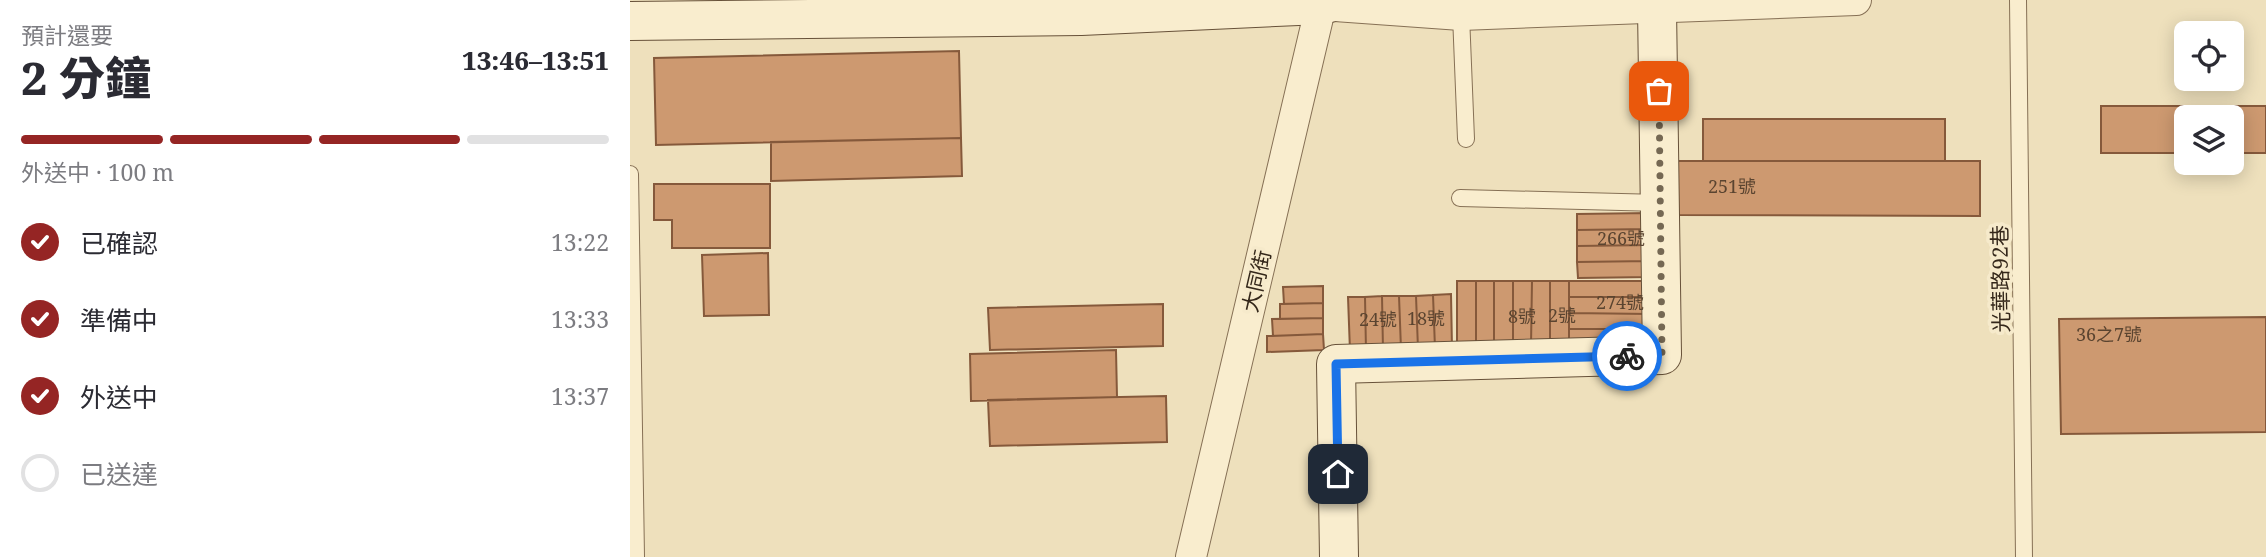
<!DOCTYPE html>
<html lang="zh-TW">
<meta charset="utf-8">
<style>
body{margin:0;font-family:"Noto Serif","Noto Sans TC",serif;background:#f2f2f3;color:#2b2b33;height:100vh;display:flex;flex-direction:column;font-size:26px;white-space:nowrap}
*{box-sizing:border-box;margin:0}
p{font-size:23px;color:#7c7c81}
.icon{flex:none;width:38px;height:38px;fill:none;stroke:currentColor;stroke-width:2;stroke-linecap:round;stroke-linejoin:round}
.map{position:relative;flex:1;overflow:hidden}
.panel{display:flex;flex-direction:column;background:#fff;width:630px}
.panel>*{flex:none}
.controls{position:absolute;left:1544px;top:21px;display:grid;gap:14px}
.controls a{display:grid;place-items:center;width:70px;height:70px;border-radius:10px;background:#fff;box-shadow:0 4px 18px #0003;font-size:35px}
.pin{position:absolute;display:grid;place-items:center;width:60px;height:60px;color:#fff;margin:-30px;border-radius:14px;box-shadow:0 4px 10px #0006}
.courier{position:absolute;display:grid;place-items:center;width:70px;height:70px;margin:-35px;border:5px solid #1a73e8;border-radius:50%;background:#fff;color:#222;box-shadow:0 2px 9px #0007}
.headline em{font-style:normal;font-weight:800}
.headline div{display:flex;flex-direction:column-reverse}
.headline{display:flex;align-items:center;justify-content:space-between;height:119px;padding:0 21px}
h1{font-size:46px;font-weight:800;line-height:52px}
.bar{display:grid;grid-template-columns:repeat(4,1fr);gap:10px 7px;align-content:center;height:84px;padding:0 21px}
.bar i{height:9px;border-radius:5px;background:#e1e1e2}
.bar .current{background:#952524}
.bar p{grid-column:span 4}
ol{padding:0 21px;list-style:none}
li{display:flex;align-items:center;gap:21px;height:77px}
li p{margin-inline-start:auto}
li .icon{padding:7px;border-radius:50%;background:#952524;color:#fff;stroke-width:4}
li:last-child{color:#7c7c81}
li i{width:38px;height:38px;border:4px solid #e1e1e2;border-radius:50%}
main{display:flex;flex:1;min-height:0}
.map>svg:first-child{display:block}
.building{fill:#cd9970;stroke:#85593b;stroke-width:2}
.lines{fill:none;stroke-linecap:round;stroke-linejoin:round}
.lane-casing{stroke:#867055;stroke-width:18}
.street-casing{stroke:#867055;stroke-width:32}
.secondary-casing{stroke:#675139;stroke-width:40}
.lane{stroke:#f9edce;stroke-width:16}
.street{stroke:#f9edce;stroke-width:30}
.secondary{stroke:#f9edce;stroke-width:38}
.done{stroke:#756853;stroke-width:7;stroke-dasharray:0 12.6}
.route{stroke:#1a73e8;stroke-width:9}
.labels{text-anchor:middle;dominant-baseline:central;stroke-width:7;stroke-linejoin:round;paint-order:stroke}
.number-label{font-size:18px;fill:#5a4430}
.street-label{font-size:21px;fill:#34271a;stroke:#f6eacb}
</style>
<main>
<section class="panel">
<div class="headline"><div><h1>2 分鐘</h1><p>預計還要</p></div><em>13:46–13:51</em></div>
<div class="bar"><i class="current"></i><i class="current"></i><i class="current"></i><i></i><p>外送中 · 100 m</p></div>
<ol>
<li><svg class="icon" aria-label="check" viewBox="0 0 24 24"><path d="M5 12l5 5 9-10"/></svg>已確認<p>13:22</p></li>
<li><svg class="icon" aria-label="check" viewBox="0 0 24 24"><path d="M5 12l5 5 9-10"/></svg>準備中<p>13:33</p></li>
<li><svg class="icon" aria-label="check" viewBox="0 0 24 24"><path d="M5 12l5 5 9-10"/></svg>外送中<p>13:37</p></li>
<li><i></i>已送達</li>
</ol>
</section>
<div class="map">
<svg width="1636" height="557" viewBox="0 0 1636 557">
<rect width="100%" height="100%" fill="#eee0bc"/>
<path class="building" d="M329,51l2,87 -305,7 -2,-87z
M1471,106h165v47h-35v-36h-45v36h-85z
M1073,119h242v42h-242z
M331,138l1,38 -191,5v-39z
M1048,161h302v55l-302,-1z
M24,184h116v64h-98v-28h-18z
M1019,213v16l-72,1v-16z
M1019,229l1,16 -73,1v-16z
M1020,245v16l-73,1v-16z
M138,253l1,62 -65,1 -2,-61z
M1020,261v16l-72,1 -1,-16z
M827,281h19v64h-19z
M846,281h18v64h-18z
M864,281h19v64h-19z
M883,281h19l-1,64h-18z
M902,281h18v64h-19z
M920,281h19v64h-19z
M939,281h81v16h-81z
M693,286v17l-39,1 -1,-17z
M821,294l1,54h-17l-2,-53z
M803,295l2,53 -17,1 -2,-53z
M752,296l1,54 -17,1 -1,-54z
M752,296h17l2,53 -18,1z
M769,296h17l2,53h-17z
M718,297h17l1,54h-16z
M939,297h81v17l-81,-1z
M693,303v15l-43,1v-15z
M533,304v42l-173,4 -2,-42z
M939,313l81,1v15h-81z
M1636,317v115l-205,2 -2,-115z
M693,318v16l-50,2 -1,-17z
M939,329h81v17l-81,-1z
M693,334l1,16 -57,2v-16z
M486,350l1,47 -146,4 -1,-47z
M536,396l1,46 -177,4 -2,-46z"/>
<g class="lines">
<defs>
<path id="lane" d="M1388,0l6,557
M831,15l5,124
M0,174l6,383
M830,198l200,5"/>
<path id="street" d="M561,557l130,-552 140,10 395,-15"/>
<path id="secondary" d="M0,21l451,-5 240,-11 20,-5
M709,557l-3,-193 326,-9 -5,-347 4,-8"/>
</defs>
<use href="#lane" class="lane-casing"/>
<use href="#street" class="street-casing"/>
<use href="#secondary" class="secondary-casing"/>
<use href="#lane" class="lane"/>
<use href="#street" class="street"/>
<use href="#secondary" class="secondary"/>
</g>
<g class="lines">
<path class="done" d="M997,356l35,-1 -3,-264"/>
<path class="route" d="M708,474l-2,-110 291,-8"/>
</g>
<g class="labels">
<g class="number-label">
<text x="1102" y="186">251號</text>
<text x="991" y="238">266號</text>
<text x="990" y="302">274號</text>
<text x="932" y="315">2號</text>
<text x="892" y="316">8號</text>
<text x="796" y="318">18號</text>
<text x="748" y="319">24號</text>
<text x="1479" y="334">36之7號</text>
</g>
<g class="street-label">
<text transform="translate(1370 279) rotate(-91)">光華路92巷</text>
<text transform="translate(626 281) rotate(-77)">大同街</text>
</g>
</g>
</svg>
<div class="controls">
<a><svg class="icon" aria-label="locate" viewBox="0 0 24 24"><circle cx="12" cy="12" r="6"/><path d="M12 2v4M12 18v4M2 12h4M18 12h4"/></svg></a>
<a><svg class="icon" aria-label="layers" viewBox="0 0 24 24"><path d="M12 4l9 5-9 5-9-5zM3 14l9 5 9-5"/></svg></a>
</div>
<div class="pin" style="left:1029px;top:91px;background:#ea580c"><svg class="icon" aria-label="bag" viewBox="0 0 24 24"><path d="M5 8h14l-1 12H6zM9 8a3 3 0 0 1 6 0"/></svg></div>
<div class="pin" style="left:708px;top:474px;background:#1f2937"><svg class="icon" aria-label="home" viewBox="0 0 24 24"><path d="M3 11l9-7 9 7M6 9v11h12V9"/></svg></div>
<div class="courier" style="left:997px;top:356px"><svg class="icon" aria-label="bike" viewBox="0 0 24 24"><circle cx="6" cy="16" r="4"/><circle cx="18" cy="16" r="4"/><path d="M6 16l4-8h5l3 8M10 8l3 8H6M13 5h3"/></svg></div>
</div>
</main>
